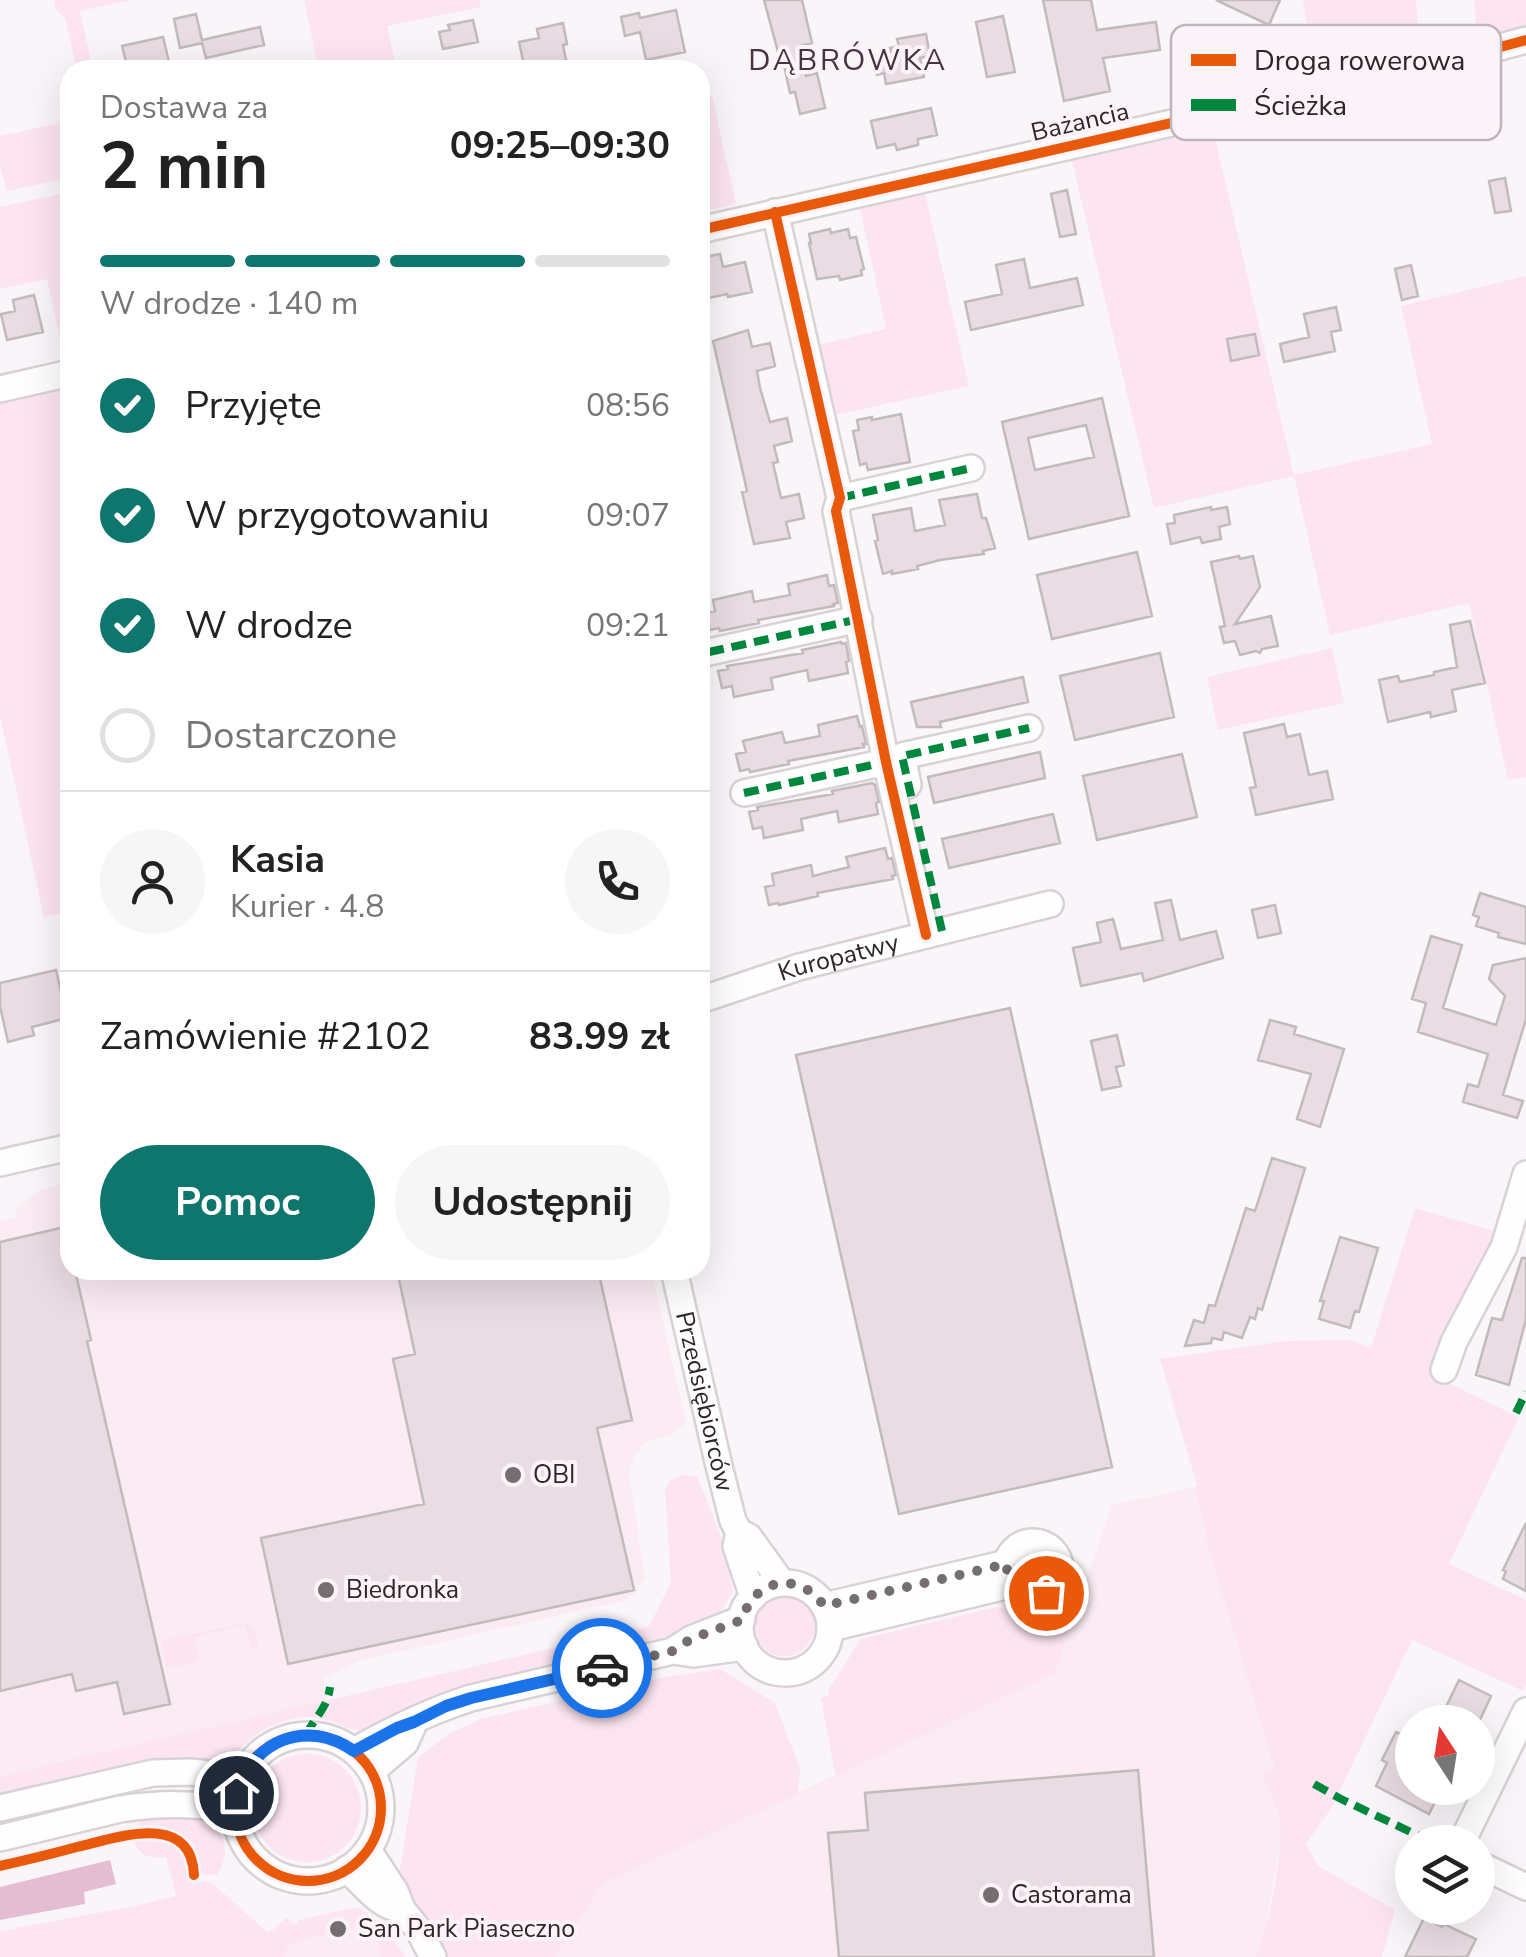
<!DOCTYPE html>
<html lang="pl">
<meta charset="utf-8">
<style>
body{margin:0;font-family:"Nunito Sans",sans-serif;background:#f6f6f6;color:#222;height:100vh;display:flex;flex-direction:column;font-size:38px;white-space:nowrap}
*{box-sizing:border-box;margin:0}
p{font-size:32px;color:#767676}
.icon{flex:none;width:55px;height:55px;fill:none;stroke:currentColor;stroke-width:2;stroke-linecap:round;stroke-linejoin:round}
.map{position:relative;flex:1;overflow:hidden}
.drawer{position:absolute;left:60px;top:60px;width:650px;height:1220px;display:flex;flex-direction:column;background:#fff;border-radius:30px;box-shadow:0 10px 40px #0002}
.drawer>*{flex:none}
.needle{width:65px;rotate:348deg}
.buttons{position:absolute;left:1395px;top:1705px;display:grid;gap:20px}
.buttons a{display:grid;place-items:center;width:100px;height:100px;border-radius:50%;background:#fff;box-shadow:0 10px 40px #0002;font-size:50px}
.pin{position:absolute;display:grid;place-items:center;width:85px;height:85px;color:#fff;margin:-42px;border:5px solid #fff;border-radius:50%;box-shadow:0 2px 10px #0007}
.courier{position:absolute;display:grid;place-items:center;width:100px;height:100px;margin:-50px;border:8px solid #1a73e8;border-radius:50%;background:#fff;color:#222;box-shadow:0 2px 12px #0007}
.overview em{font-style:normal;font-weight:700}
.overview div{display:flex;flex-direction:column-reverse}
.overview{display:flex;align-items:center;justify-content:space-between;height:170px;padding:0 40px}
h1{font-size:65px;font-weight:700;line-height:75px}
.bar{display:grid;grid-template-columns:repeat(4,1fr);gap:15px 10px;align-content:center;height:120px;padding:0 40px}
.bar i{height:12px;border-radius:8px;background:#e0e0e0}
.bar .active{background:#0f766e}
.bar p{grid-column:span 4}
.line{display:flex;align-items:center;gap:25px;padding:0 40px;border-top:2px solid #e0e0e0}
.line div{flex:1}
.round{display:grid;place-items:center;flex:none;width:105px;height:105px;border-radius:52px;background:#f6f6f6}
ol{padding:0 40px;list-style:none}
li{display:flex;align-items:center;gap:30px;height:110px}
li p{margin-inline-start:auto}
li .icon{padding:10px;border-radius:50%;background:#0f766e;color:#fff;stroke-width:4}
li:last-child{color:#767676}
li i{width:55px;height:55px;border:5px solid #e0e0e0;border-radius:50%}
.action{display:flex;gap:20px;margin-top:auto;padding:20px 40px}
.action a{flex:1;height:115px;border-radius:60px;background:#0f766e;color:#fff;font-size:40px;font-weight:700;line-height:115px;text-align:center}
.action a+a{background:#f6f6f6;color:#222}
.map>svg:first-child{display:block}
.built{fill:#fbebf3}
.green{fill:#fce4f0}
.water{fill:#e5bdd2}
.building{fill:#e9dce3;stroke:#c1bbbe;stroke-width:2.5;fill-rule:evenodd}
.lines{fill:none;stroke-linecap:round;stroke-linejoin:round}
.minor-casing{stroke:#d8d2d6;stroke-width:30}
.minor{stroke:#fefefe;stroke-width:25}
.quiet{stroke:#00873e;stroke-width:8;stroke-dasharray:15 8;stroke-linecap:butt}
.cycleway-casing{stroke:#fcf3f8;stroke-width:16}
.cycleway{stroke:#e8590c;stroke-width:10}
.done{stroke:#756e71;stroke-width:10;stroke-dasharray:0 18}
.route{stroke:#1a73e8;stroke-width:12}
.poi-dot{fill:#756e71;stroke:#fcf3f8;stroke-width:4}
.labels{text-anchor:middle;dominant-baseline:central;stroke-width:8;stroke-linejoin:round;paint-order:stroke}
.street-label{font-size:25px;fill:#2d2529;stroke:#fcf3f8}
.poi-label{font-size:25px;fill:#2d2529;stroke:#fcf3f8;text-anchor:start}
.quarter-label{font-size:30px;letter-spacing:2.5px;fill:#45343c;stroke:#fcf3f8}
.key{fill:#fcf3f8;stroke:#beb5ba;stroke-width:2.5}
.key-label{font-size:28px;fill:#2d2529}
</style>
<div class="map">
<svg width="1526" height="1957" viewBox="0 0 1526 1957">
<rect width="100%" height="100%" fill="#faf5f8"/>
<path class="built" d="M70,1182v88h581l35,153 -14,11 -26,8 -11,13 -6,18 16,104 -10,16 -9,7 -267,61 -35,18 2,22 -326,75v-555l15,-3 2,-11 24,-17z
M1195,1487l14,63 65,219 -12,4 17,47 2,19 -18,102 -7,16h-702l51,-75 450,-209 56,-168z
M357,1907l11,7 19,19 19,24h-133l26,-37z"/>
<path class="green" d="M54,0h77l-51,11 13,59h-16l-12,-52 -9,-8z
M304,0h175l2,7 -94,19 10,44h-78z
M1303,0h113l3,42 -35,8v8l-63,15 -8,-9z
M1474,0h52v26l-49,13z
M712,96l24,108 -36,8v-114z
M70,121v57l-63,13 -7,-25v-30z
M1213,129l81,346 138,-31 -31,-138 125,-30v501l-18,3 -39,-177 -139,32 -36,-159 -140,32 -82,-347z
M70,192v163l-6,1 -17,-77 -47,10v-82z
M925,193l44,193 -134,29 -17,-70 68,-16 -26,-121z
M70,387v524l-26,6 -44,-201v-313z
M1332,648l12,55 -126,27 -11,-53z
M1415,1208l86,25 -57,106 -14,35 89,43 -70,147 77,36v85l-3,6 -111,-51 -80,167 -26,37 12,22 77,44 -13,47h-126c11,-24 28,-107 24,-132 -3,-17 -12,-35 -18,-52l12,-5 -65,-218 -14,-63 2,-2 -37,-126 126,-18 64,-1 21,8z
M684,1475l13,1 24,61 12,54 -11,19 -19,11 -2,5 -50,18 -283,87c-21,1 -40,-15 -61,-14 -18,1 -39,8 -52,19 -13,10 -22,22 -38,28l-217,37v-25l649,-150 22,-43 -6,-94 7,-10z
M753 1625a31 31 0 1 1 62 0a31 31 0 1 1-62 0Z
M996,1607c10,0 15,5 25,7 20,5 31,-5 53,3l-19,56 -217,102 -3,-1 -14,-76 7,-2 1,-7 32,-50z
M243,1623c11,3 13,11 15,22l-4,3 -3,1 -6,-24 -51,12 5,24 -33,7 -5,-25 1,-2z
M720,1669l55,34 25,66 -2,25 -193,88 -51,75h-108l-11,-24 -37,-52 4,-6 -2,-6 18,-112 31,-23 32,-15 184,-42z
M253 1808a54 54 0 1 1 108 0a54 54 0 1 1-108 0Z
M188,1814c31,10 48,28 29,61l-15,-1c-8,-42 -26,-49 -66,-49l16,-10z
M138,1838c30,0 49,7 50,40l23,4 56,50 5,-1 14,-13 9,7 4,-5 58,-13c21,13 35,31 49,50h-25c-3,-13 -3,-31 -19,-32l-68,17 -7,5 -3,10h-284v-26l130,-24 46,-11 -10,-39c-17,2 -27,-1 -33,-18z"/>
<path class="water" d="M110,1860l6,24 -32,8 1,12 -85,16v-33z"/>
<path class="building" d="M764,0h38l10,43 -12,3 6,30 11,-3 8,35 -25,6 -5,-22 -5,1 -9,-42 -3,1z
M1043,0h48l6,30 59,-8 4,28 -57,8 7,33 -46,10z
M1216,0h64l-11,25z
M676,10l9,42 -39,8 -6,-28 -15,4 -4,-19 18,-4 1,5z
M196,14l6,26 58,-13 4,18 -58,13 -4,-15 -22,5 -6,-29z
M1003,16l12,56 -28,5 -11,-55z
M473,20l5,22 -35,7 -4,-17 11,-2 -2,-5z
M563,23l4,21 -4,1 5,25h-43l-6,-28 20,-4 -2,-9z
M926,34l4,22 -10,2 4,19 -38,7 -2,-11 -7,2 -4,-19 18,-3 -1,-5 9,-2 -2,-7z
M163,37l7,29 -17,4h-25l-6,-24z
M931,108l6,27 -19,4v6l-21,5 -2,-6 -18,4 -6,-27z
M1505,178l6,33 -16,2 -6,-32z
M1067,190l9,44 -16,3 -9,-43z
M830,229l1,4 17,-4 2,9 6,-1 8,32 -3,1 1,5 -22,5 -1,-4 -22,3 -8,-36h2l-2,-9z
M720,254l3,13 22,-5 7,30 -24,5 -1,-3 -27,6v-42z
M1024,259l6,29 47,-10 6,27 -112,25 -6,-28 37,-8 -6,-29z
M1411,265l7,31 -16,4 -7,-31z
M34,295l9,37 -36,8 -6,-26 14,-3 -2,-11z
M1336,307l5,23 -10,2 4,19 -51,11 -4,-18 29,-7 -5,-23z
M748,330l4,17 18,-4 5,23 -18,5 3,17 10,34 17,-4 5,23 -18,5 4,16 -5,1 8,35 18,-4 5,24 -18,4 4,16 -36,6 -12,-52 5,-1 -34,-150z
M1255,334l4,21 -28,6 -4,-22z
M1102,398l27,118 -100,23 -27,-117zM1086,425l8,32 -59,13 -7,-32z
M901,414l9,48 -42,8 -2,-7 -6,2 -7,-34 6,-1 -2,-10 15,-3v3z
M977,494l5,24h4l9,30 -12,3 1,3 -44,6 -23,6 1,3 -26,5v-3l-9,3 -8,-33 3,-1 -5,-25 38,-7 4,23 30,-6 -6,-25z
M1211,507v3l16,-3 3,17 -11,3 2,12 -19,4 -2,-6 -29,7 -4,-20 8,-1 -1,-8z
M1137,552l15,64 -100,23 -15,-64z
M1239,556l1,3 13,-3 7,31 -25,37 36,-8 7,30 -16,3 -2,4 -4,-2 -16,4 -5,-14 -11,2 -4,-16 5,-1 -14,-64z
M827,575l2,11 5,-1 4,18 -5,1 1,2 -76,14 1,3 -39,8 -1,-3 -9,2 -4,-17 9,-2 -2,-11 39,-9 2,11 36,-7 -2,-11z
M1470,621l15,62 -33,7 4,21 -25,6 -1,-5 -42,10 -9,-42 19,-4 2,6 34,-7v-3l23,-5 -7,-42z
M841,642l1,2 4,-1 3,18 -3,1 2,11 -39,8 -2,-11 -36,8 2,11 -39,8 -2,-11 -10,2 -4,-17 10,-2 -1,-3 76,-13 -1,-3z
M1160,653l14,64 -99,23 -15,-64z
M1023,677l5,25 -88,20 1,5h-24l-6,-25z
M857,716l3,11 2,-1 4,18h-3l1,3 -76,14 1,3 -39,8 -1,-3 -9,2 -4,-17 10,-2 -3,-11 39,-9 3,11 35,-7 -2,-11z
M1284,724l3,13 13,-3 9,41 18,-4 6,28 -77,16 -6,-27 6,-1 -12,-54z
M1040,752l5,26 -111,25 -6,-26z
M1182,754l15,63 -100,23 -14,-64z
M872,783l3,2 4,17 -3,1 2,11 -39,8 -2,-11 -36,8 2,11 -39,8 -2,-11 -9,2 -4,-17 9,-2 -1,-3 76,-13 -1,-3z
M1053,814l7,29 -111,25 -7,-29z
M885,848l3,11 4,-1 4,17 -4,1 1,3 -76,14 1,3 -39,9 -1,-2 -9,2 -4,-18 9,-2 -2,-11 39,-9 2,11 36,-9 -3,-10z
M1480,893l46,14v37l-28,-7 1,-4 -23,-7 3,-9 -6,-2z
M1171,900l9,40 36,-9 7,27 -79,23 -2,-8 -61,13 -8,-38 28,-6 -4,-19 16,-4 8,30 42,-9 -8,-37z
M1275,905l6,28 -23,5 -6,-28z
M1431,936l31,9 -19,63 53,17 9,-29 -16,-17 4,-14 33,-7v61l-23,76 20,6 -6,17 -54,-16 5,-18 10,3 10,-33 -70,-22 8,-29 -14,-4z
M56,970l11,48 -35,9 2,8 -26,7 -8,-36v-23z
M1010,1008l102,459 -213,47 -103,-459z
M1270,1020l26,7 -2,7 50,15 -24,78 -23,-8 14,-45 -53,-14z
M1117,1035l7,30 -8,2 5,19 -19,4 -11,-49z
M1272,1158l33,10 -43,142 -4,-2 -3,11 -5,-2 -8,21 -18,-6 -2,8 -10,-2 -1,5 -26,3 9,-26 10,3 5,-18 6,1 31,-98 9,3z
M65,1227l5,20v23h5l16,70 -4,1 83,363 -46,10 -7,-32 -41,9 -4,-17 -72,17v-449z
M1340,1237l38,11 -19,64 -4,-1 -5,17 -31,-9 5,-18h-4z
M1522,1258h4v61l-17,66 -33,-10 16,-57 10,2z
M397,1270h201l34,150 -35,8 37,162 -346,74 -27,-126 163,-34 -31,-145 22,-5z
M1526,1523v68l-23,-12 3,-8 -3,-1z
M1459,1680l32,16 -12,26h-33l6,-12 -6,-3z
M1396,1732l13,6 -5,16 8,4v30h30l-13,26 -53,-28 11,-23 -5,-3z
M1138,1770l16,187h-315l-11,-124 40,-3 -3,-37z
M1424,1918l18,9 2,-3 32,15 -9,18h-62z"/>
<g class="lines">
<defs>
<g id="minor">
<path d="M775,212l65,286 -4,13 4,20 46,231 40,173"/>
<path d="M700,230l767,-174 59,-16"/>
<path d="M0,389l70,-16"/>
<path d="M840,498l131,-30"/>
<path d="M709,652l150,-33"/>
<path d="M908,785l-6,-29 127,-28"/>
<path d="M744,793l142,-31"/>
<path id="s1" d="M700,1000l99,-33 251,-63"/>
<path d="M0,1163l70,-16"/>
<path id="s2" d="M674,1270l45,196 14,55 6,11"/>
<path d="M1444,1370l10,-28 50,-95 22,-73"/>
<path d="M739,1532l10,5 33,46"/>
<path d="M739,1532l-3,14 17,51"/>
<circle cx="1033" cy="1569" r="27"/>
<circle cx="785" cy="1628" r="45"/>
<path d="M824,1606l183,-43"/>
<path d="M831,1628l179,-43"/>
<path d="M677,1648l14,-9 51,-20"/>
<circle cx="308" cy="1808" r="73"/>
<path d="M354,1751c37,-21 76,-40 117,-53l202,-47 20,3 52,-7"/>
<path d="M372,1771l33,-28 9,-20"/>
<path d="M0,1808l153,-35 36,-1 53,5"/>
<path d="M0,1838l120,-29c41,-6 74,-6 115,1"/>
<path d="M1462,1842l64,-131"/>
<path d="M368,1850l27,41 7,18 16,20 15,28"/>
<path d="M1478,1864l48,23"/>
<path d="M347,1869c15,14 34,40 55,40"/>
</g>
</defs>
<use href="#minor" class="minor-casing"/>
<use href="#minor" class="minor"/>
<path class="quiet" d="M840,498l131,-30
M709,652l150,-33
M744,793l142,-31
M942,931l-40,-175 127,-28
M1516,1413l10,-21
M306,1735c9,-18 22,-28 24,-48
M1314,1784l27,15 91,43"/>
<defs>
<path id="cycleway" d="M775,212l65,286 -4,13 4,20 46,231 40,173
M700,230l767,-174 59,-16
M235 1808a73 73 0 1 1 146 0a73 73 0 1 1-146 0Z
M0,1866c26,-6 52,-12 77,-19 39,-9 114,-37 117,28"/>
</defs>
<use href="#cycleway" class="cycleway-casing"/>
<use href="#cycleway" class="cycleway"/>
</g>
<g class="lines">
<path class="done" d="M602,1668l71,-17 18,-12 51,-19c12,-42 57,-50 82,-14l183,-42c-1,24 16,36 39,29"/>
<path class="route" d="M236,1793c18,-53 70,-75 118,-42l43,-23 17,-6 32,-16 25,-8 131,-30"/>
</g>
<g class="poi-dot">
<circle cx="513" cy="1475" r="10"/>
<circle cx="326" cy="1590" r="10"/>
<circle cx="991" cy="1895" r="10"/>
<circle cx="338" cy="1929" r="10"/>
</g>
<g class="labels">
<g class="street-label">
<text transform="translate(1080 122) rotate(-13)">Bażancia</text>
<text stroke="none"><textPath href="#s1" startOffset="145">Kuropatwy</textPath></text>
<text stroke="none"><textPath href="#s2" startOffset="135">Przedsiębiorców</textPath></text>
</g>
<g class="poi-label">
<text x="533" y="1475">OBI</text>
<text x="346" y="1590">Biedronka</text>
<text x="1011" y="1895">Castorama</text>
<text x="358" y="1929">San Park Piaseczno</text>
</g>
<g class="quarter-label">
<text x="848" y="60">DĄBRÓWKA</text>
</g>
</g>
<rect x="1171" y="25" width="330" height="115" rx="15" class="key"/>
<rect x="1191" y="54" width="45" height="12" fill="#e8590c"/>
<rect x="1191" y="99" width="45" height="12" fill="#00873e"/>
<g class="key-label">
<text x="1254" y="70">Droga rowerowa</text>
<text x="1254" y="115">Ścieżka</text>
</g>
</svg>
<div class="buttons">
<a><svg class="needle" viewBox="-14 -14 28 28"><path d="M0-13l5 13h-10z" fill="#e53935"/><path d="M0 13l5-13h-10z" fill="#767676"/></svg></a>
<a><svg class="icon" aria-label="layers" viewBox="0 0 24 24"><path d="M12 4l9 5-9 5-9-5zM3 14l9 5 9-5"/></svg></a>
</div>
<div class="pin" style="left:1046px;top:1593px;background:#ea580c"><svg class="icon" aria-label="bag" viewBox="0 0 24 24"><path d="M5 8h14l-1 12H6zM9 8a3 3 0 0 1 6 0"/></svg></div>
<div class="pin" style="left:236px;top:1793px;background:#1f2937"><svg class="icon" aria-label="home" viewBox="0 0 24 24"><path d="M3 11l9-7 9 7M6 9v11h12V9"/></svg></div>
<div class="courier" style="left:602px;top:1668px"><svg class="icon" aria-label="car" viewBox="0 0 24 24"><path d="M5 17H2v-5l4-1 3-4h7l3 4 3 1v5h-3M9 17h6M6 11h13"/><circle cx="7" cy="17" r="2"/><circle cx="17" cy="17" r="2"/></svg></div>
<section class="drawer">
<div class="overview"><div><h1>2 min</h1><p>Dostawa za</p></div><em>09:25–09:30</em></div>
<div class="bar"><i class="active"></i><i class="active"></i><i class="active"></i><i></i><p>W drodze · 140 m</p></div>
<ol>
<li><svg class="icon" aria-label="check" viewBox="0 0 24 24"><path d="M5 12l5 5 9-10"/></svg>Przyjęte<p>08:56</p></li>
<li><svg class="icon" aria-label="check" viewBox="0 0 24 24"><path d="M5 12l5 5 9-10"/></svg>W przygotowaniu<p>09:07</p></li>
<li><svg class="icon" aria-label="check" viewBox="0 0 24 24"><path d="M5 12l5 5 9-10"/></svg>W drodze<p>09:21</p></li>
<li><i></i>Dostarczone</li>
</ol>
<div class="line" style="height:180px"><a class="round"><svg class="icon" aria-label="person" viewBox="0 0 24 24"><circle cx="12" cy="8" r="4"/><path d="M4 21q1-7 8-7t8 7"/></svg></a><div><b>Kasia</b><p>Kurier · 4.8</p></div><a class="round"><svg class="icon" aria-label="phone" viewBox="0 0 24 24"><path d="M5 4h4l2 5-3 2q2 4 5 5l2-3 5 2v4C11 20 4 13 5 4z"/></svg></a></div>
<div class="line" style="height:130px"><div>Zamówienie #2102</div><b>83.99 zł</b></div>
<div class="action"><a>Pomoc</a><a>Udostępnij</a></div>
</section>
</div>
